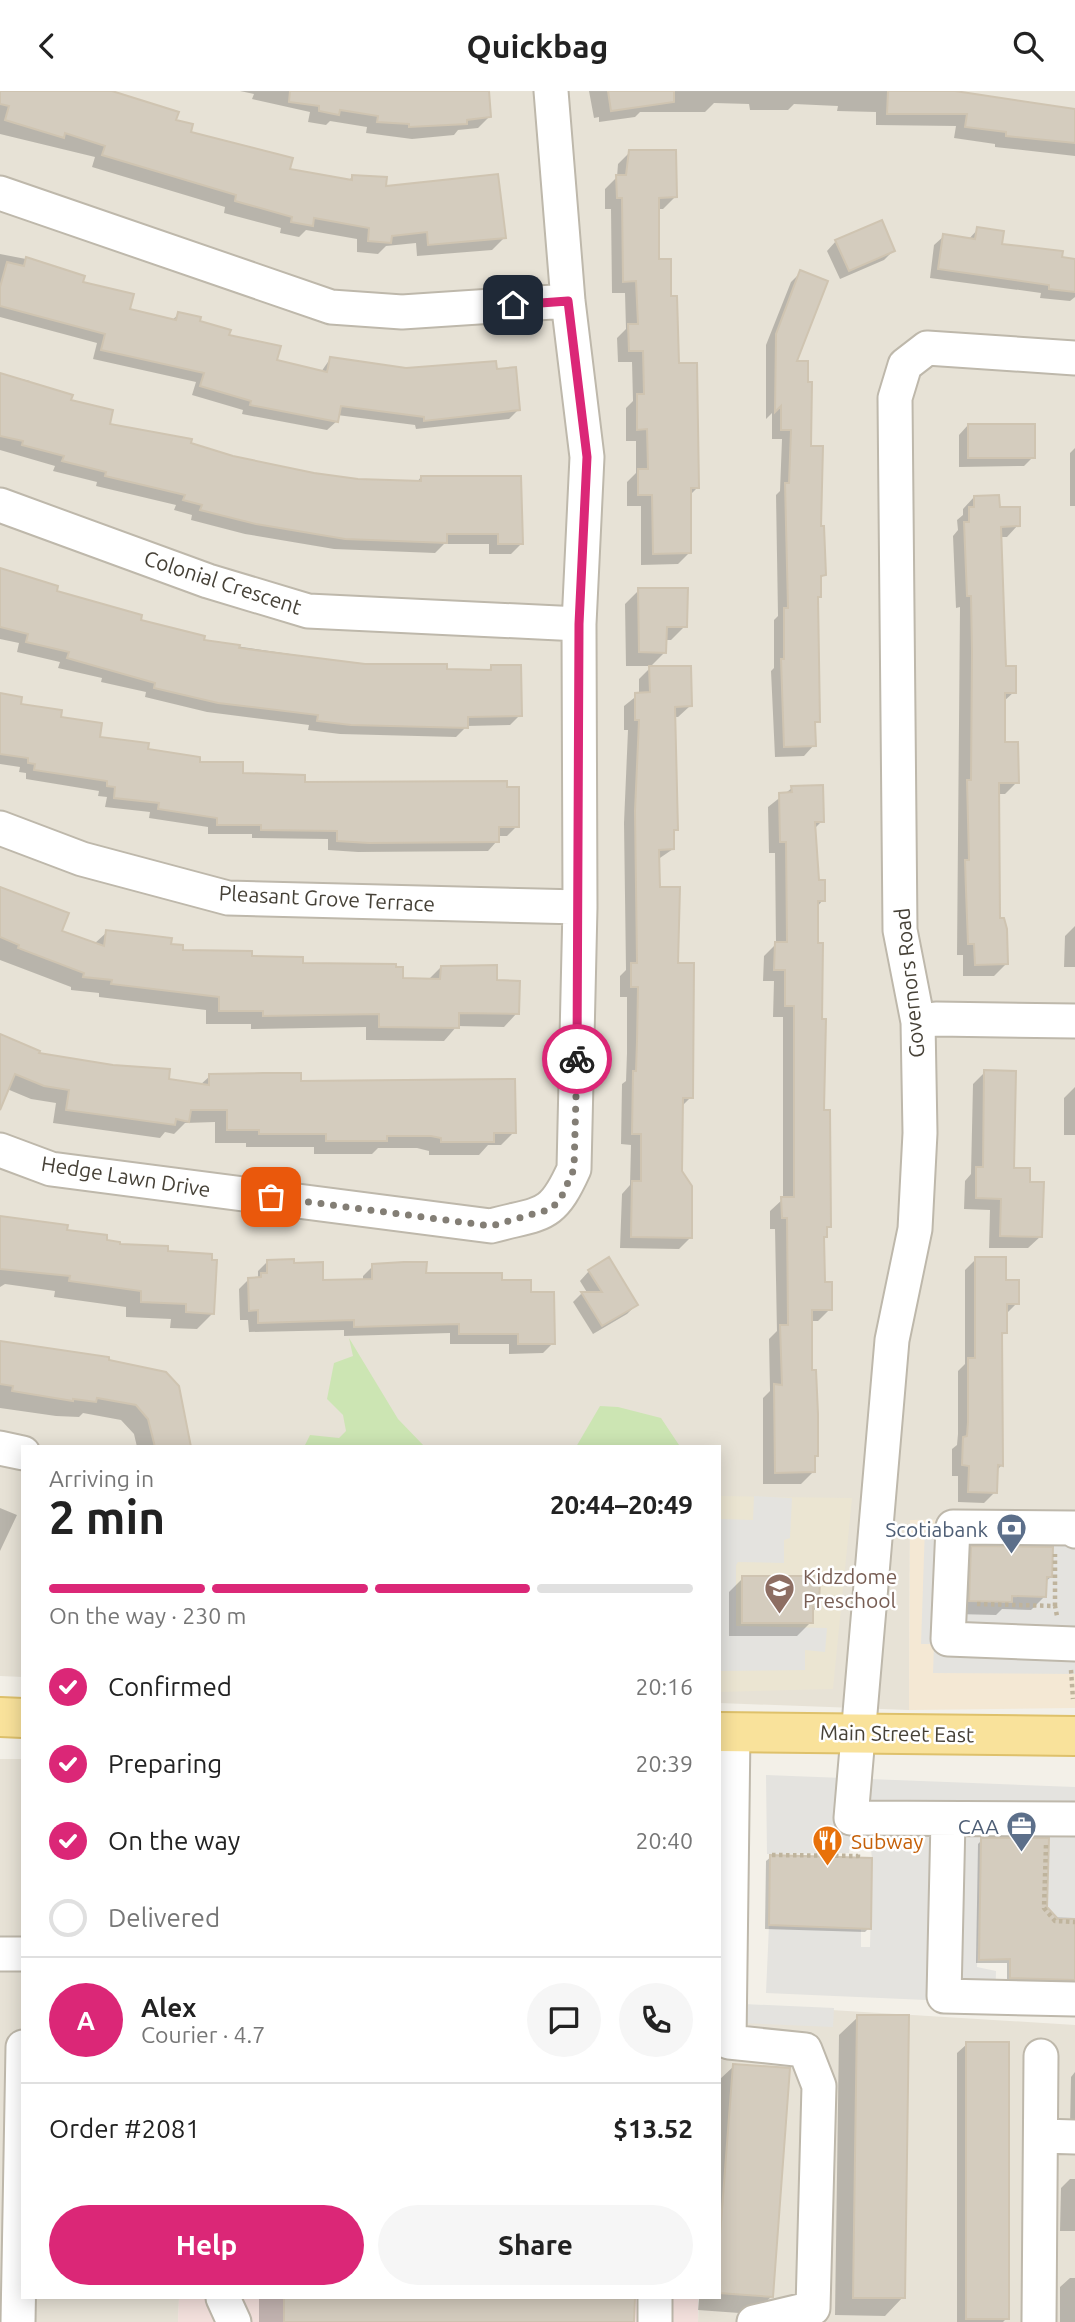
<!DOCTYPE html>
<meta charset="utf-8">
<style>
body{margin:0;font-family:Ubuntu,sans-serif;background:#f6f6f6;color:#222;height:100vh;display:flex;flex-direction:column;font-size:26px;white-space:nowrap}
*{box-sizing:border-box;margin:0}
p{font-size:23px;color:#767676}
.icon{flex:none;width:38px;height:38px;fill:none;stroke:currentColor;stroke-width:2;stroke-linecap:round;stroke-linejoin:round}
.map{position:relative;flex:1;overflow:hidden}
.drawer{position:absolute;left:21px;top:1354px;width:700px;height:854px;display:flex;flex-direction:column;background:#fff;border-radius:0px;box-shadow:0 4px 18px #0003}
.drawer>*{flex:none}
.pin{position:absolute;display:grid;place-items:center;width:60px;height:60px;color:#fff;margin:-30px;border-radius:14px;box-shadow:0 4px 10px #0006}
.courier{position:absolute;display:grid;place-items:center;width:70px;height:70px;margin:-35px;border:5px solid #db2777;border-radius:50%;background:#fff;color:#222;box-shadow:0 2px 9px #0007}
.overview em{font-style:normal;font-weight:700}
.overview div{display:flex;flex-direction:column-reverse}
.overview{display:flex;align-items:center;justify-content:space-between;height:119px;padding:0 28px}
h1{font-size:46px;font-weight:700;line-height:52px}
.bar{display:grid;grid-template-columns:repeat(4,1fr);gap:10px 7px;align-content:center;height:84px;padding:0 28px}
.bar i{height:9px;border-radius:5px;background:#e0e0e0}
.bar .selected{background:#db2777}
.bar p{grid-column:span 4}
.line{display:flex;align-items:center;gap:18px;padding:0 28px;border-top:2px solid #e0e0e0}
.line div{flex:1}
.round{display:grid;place-items:center;flex:none;width:74px;height:74px;border-radius:37px;background:#f6f6f6}
ol{padding:0 28px;list-style:none}
li{display:flex;align-items:center;gap:21px;height:77px}
li p{margin-inline-start:auto}
li .icon{padding:7px;border-radius:50%;background:#db2777;color:#fff;stroke-width:4}
li:last-child{color:#767676}
li i{width:38px;height:38px;border:4px solid #e0e0e0;border-radius:50%}
.button{display:flex;gap:14px;margin-top:auto;padding:14px 28px}
.button a{flex:1;height:80px;border-radius:42px;background:#db2777;color:#fff;font-size:28px;font-weight:700;line-height:80px;text-align:center}
.button a+a{background:#f6f6f6;color:#222}
header{display:flex;justify-content:space-between;align-items:center;height:91px;padding:0 28px;background:#fff;font-size:32px;font-weight:700}
.map>svg:first-child{display:block}
.residential{fill:#e7e2d6}
.commercial{fill:#f4e8d4}
.education{fill:#ebe5d2}
.medical{fill:#f3e0dc}
.green{fill:#cce5b3}
.parking{fill:#e4e3df}
.shadow{fill:#0003}
.building{fill:#d4ccbe;stroke:#cfc4b1;stroke-width:2}
.lines{fill:none;stroke-linecap:round;stroke-linejoin:round}
.minor-casing{stroke:#beb8ab;stroke-width:37}
.major-casing{stroke:#dec16b;stroke-width:42}
.path{stroke:#bfb49d;stroke-width:4.5;stroke-dasharray:3.5 3.5;stroke-linecap:butt}
.minor{stroke:#fff;stroke-width:33}
.major{stroke:#f9e29b;stroke-width:38}
.done{stroke:#837e75;stroke-width:7;stroke-dasharray:0 12.6}
.route{stroke:#db2777;stroke-width:9}
.labels{text-anchor:middle;dominant-baseline:central;stroke-width:5;stroke-linejoin:round;paint-order:stroke}
.street-label{font-size:21px;fill:#464137;stroke:#fff}
.service-label{font-size:21px;fill:#4e5e75;stroke:#fff;text-anchor:end}
.education-label{font-size:21px;fill:#785e54;stroke:#fff;text-anchor:start}
.food-label{font-size:21px;fill:#c56008;stroke:#fff;text-anchor:start}
</style>
<header><svg class="icon" aria-label="back" viewBox="0 0 24 24"><path d="M15 5l-7 7 7 7"/></svg>Quickbag<svg class="icon" aria-label="search" viewBox="0 0 24 24"><circle cx="10" cy="10" r="6"/><path d="M15 15l6 6"/></svg></header>
<div class="map">
<svg width="1075" height="2231" viewBox="0 0 1075 2231">
<rect width="100%" height="100%" fill="#f3f0e8"/>
<path class="residential" d="M0,0h1075v1428l-165,1 -1,190 -190,-7v-256h-696v230l-23,-1z
M0,1668h23v539h156l-1,24h-178z
M719,1912l356,22v297h-377l1,-24h20z"/>
<path class="commercial" d="M1075,1428v189l-166,2 1,-190z"/>
<path class="education" d="M720,1405l132,2 -19,191 -114,3z"/>
<path class="medical" d="M179,2207h519v24h-520z"/>
<path class="green" d="M349,1247l49,81 27,28h-121l6,-12 29,3 7,-7 -3,-16 -16,-16 7,-36 19,-7z
M600,1315l18,1 43,11 18,27 -103,2z"/>
<path class="parking" d="M754,1405l38,2 -2,40 -6,2v23l-46,-1 -2,3v61l91,2 -2,24 -20,-2v20l-86,1 1,-152 33,1z
M925,1436l150,4v143l-142,-1 1,-29h-13z
M766,1684l309,12v132h-17l-11,-12 2,-70h-68l-4,130 19,4 -1,32 -229,-10 3,-68 92,3v19h9l2,-89 -3,-23h-18l-2,18 -82,1z
M743,1913l91,4 -1,19 -91,-4z"/>
<path class="shadow" d="M0,0h106l68,30 15,13 99,36 60,11 5,-5 151,62 -12,12 -75,6 -1,-13 -30,3 -8,8 -21,-2v-13l-51,-9 -7,7 -19,-4 1,-5 -57,-15 1,-6 -133,-40 3,-10 -95,-23z
M240,0h247l2,26 -11,11 -20,2 -4,5 -42,4 -46,-6 1,-6 -37,-6 -4,4 -18,-3 2,-10 -58,-13 2,-5z
M589,0h364l122,19v46l-80,-9v-3l-41,-6 2,-12 -80,-1v-13l-39,-1 1,-5 -44,-2 -6,6h-38l-1,-6 -35,-1 -9,9h-65l-5,5 -36,5v-5l-5,1z
M630,61l45,45 -12,12h-6v52l13,37 28,189 -9,9 1,56 -12,12 -37,1v-59h-14v-24l9,-9v-32h-10v-33l7,-7 -1,-39h-14l-1,-24 9,-9 -1,-36h-13l-1,-84h-6v-20l12,-12 1,-13z
M978,138l22,17 75,14v37l-5,4 -30,-3 1,-5 -111,-15 4,-33 10,-9 24,4z
M836,150l57,10 -9,9 -44,19 -13,-28z
M0,163l26,5 55,24 47,27 43,11 8,-7 96,48 46,10 9,-13 76,11 89,1 23,39 -9,9 -93,10 -1,-4 -78,-10v6l-10,9 -85,-16 1,-4 -51,-15 4,-13 -103,-23 4,-16 -97,-26z
M801,181l-7,91 15,84 15,128 -5,4v17l-3,4 2,121 -4,4v20l-10,11 -29,1 -4,-86 3,-3v-48l4,-4 -2,-121 4,-4 2,-52h-10v-26l-6,6v-74l25,-63z
M0,283l30,7 -1,5 40,16 39,23 124,32 126,24 59,1 4,-5 100,67 -10,10h-22v-10h-45l-9,9 -101,-4 -89,-15 -54,-14 1,-5 -18,-5 2,-5 -80,-19 1,-4 -44,-11 2,-5 -55,-16z
M968,334l65,32 -9,9 -65,1v-32z
M1075,357v58h-5v-53z
M974,406l24,12 20,16 -11,12h-7l4,131 10,24 -11,10v42l14,38 -12,12h-7v126l8,44 -12,12h-31v-21h-6l3,-348 -4,1 -3,-72 5,-6 -1,-10 6,-5v-6z
M0,479l55,22 52,13 -1,3 33,13 63,20 163,24 122,6 5,-4 28,48 -10,10 -43,1 -11,11 -116,-3 -32,-4 1,-5 -102,-13 -62,-15 1,-5 -45,-10 1,-4 -44,-10 2,-6 -43,-10 2,-9 -19,-4z
M639,499l46,36 -14,14h-6v12l-14,14h-25l-1,-62z
M650,577l40,38 -12,11h-5l3,112 -4,4 1,16 -16,11 1,29 19,76 14,132 -10,10 -1,65 10,66 -11,11 -59,-1 2,-54 8,-9 1,-40 -10,-1 1,-60 4,-3 1,-28v-56h-7v-21l6,-6 -2,-147 4,-93h-4v-24l15,-12v-15z
M0,604l19,11 40,13 39,20 143,36 62,8 214,43 -10,10h-10v5l-9,10 -130,1 -30,-2v-11l-76,-1v-4h-44v-7l-59,-9 1,-6 -45,-5 2,-10 -9,-1 1,-5 -73,-12v-6l-7,-1 1,-5 -20,-3z
M792,697l30,33 -9,9 4,52 6,18 -7,8 13,318 -6,13v45l7,25 -12,12h-8l6,134 -3,4v13l-12,12h-38v-86l7,-7 -1,-52 8,-8 -2,-102h-5v-18l13,-12v-182h-10l1,-36h-11l1,-25 12,-12 -1,-91h-6l-1,-46z
M0,797l60,44 34,12 13,-12 62,14 12,6 121,12 99,16h27l13,-13 54,15 22,31 -13,14 -47,-1 -13,15 -78,-1v-13l-115,2v-5h-45v-14l-107,-13v-4l-28,-3v-3l-71,-27z
M1075,835v41h-11l1,-31z
M0,945l37,19 130,25 33,5 10,-9 89,6 215,50 -13,13h-13l-9,10h-50v-4l-12,-3h-39l-6,6h-58v-7h-68v-4h-31v-21l-30,1 -11,11 -9,-2 -5,6 -107,-15 3,-20 -25,-4 -24,-10 -7,9z
M985,981l27,97 16,14 13,53 -13,12h-39l1,-38 -26,-1 1,-28 6,-7 2,-90z
M1075,996v48h-11v-37z
M0,1127l118,28 48,7 47,60 -16,16 -27,-1 1,-9 -45,-2v-10l-72,-10 1,-6 -50,-7 -5,3z
M976,1168l41,44 -12,12v17l-4,5 1,128 -6,6 -1,21 -11,11 -26,-1v-26h-6v-27l5,-4 1,-11v-63l7,-7v-94z
M268,1170l53,3 1,18 41,-1v-5l10,-10 128,16 29,12 23,49 -10,10 -34,1v-10h-59v-11l-106,3v-6l-95,2 -1,-12h-8l-1,-31 10,-10h9v-8z
M589,1180l47,34 -9,9 -34,20 -20,-32 8,-8h7l-8,-13z
M0,1252l107,19 70,25 12,60h-52l-3,-13 -13,-14 -38,-7 -4,4 -23,-1 -56,-8z
M0,1417l17,7 -17,36z
M972,1457l79,29 -6,5v14l-14,14 -29,-1 -6,6 -40,-1 2,-52z
M743,1487l75,28 -7,7v9l-14,14h-68v-44z
M982,1749l63,77 30,1v66l-68,-2v-19h-31l2,-119z
M771,1766l98,71 -4,4 -100,-3 1,-68z
M858,1926l45,280 -18,19 -50,-1 4,-280z
M967,1953l40,274 -4,4h-46v-269z
M734,1975l38,230 -19,18 -55,-4 1,-12h20v-218z
M1075,1981v54h-5l1,-49z
M1070,2088h5v52h-15l1,-43z
M1070,2187h5v44h-15v-35z
M259,2207h374v24h-374z"/>
<path class="building" d="M0,0h112l67,21 -3,8 17,4 -2,8 102,26 -3,11 62,11v-5l35,2 -1,9 112,-12 8,64 -78,7 -1,-13 -35,4 -1,7 -23,-2 1,-13 -55,-10 -1,8 -22,-4 1,-5 -57,-16 1,-6 -134,-40 3,-9 -40,-13 -1,5 -59,-18 4,-14 -9,-2z
M290,0h199l2,26 -24,3v4l-58,3v-3l-32,-2 1,-6 -38,-6 -1,5 -20,-4v-5l-30,-4z
M608,0h66v11l-63,9z
M888,0h67l120,18v34l-69,-7v-4l-41,-5 2,-13h-80z
M629,59h47l1,47 -18,1v61h12v37h6l2,67h18l2,125h-8v65l-38,1 -1,-59h-14v-26h10l-1,-40 -10,1v-36h7l-1,-43h-14l-1,-27h10l-2,-43 -13,1 -1,-84h-5l-1,-23h10z
M882,129l13,31 -46,20 -14,-31z
M977,136l27,4 -2,13 61,7 -1,6 13,2v33l-26,-3v-4l-111,-16 5,-35 32,5z
M26,166l59,19 -2,6 51,12 -4,15 46,11 2,-8 23,5 -1,4 31,9 -2,5 52,11 -4,14 50,12 3,-15 76,11 90,-7 1,8 19,-2 4,43 -96,11v-4l-83,-11 -3,16 -88,-17 1,-4 -51,-15 4,-13 -103,-23 4,-16 -105,-28v-19l7,-25 17,4z
M800,179l28,11 -31,80h11v21h4l-1,64h12l-2,80h3l2,49 -5,1v21h-3l2,125h-5l1,24 -32,1 -3,-88h3v-51h4l-3,-125h4l2,-53h-10v-24l-6,6 1,-78z
M0,282l73,22 -2,5 42,10 -3,14 82,15 -1,4 42,13 81,17 44,6 63,2v-5h100l2,68h-25v-10h-51v9l-102,-4 -89,-15 -56,-14 2,-5 -19,-5 2,-5 -80,-19 1,-4 -44,-11 2,-5 -42,-11 1,-4 -23,-5z
M968,333h67v34h-67z
M999,404l1,12h20v19l-19,1 5,139h10v27h-11v49h13l1,41h-20l1,135h4l3,11 1,35 -33,1 -1,-21h-6l-2,-53 -1,-31h4l-2,-80h4l1,-128 -1,-56h-4l-3,-74h5v-15h5v-11z
M0,477l58,18 -1,5 85,24 -1,5 64,16 -1,4 36,5 -1,3 126,16h82v5l44,1v-5h30l1,51 -54,1v11l-117,-3 -34,-4 1,-6 -100,-12 -64,-15 1,-5 -88,-25 2,-6 -43,-10 2,-8 -28,-7z
M638,497h50l-1,39h-20l-1,26 -27,-1z
M649,575h42l1,40 -17,1 3,123h-4v19l-15,1 1,37h20l-2,76h16l-1,135h-10l-1,73 10,15v52l-61,-1 1,-56h9v-47h-9l1,-63h3l1,-30 1,-54h-7v-24h6l-2,-152 4,-91h-4v-27l15,-1z
M0,602l22,4 -1,7 41,6 -1,7 41,6 -2,14 49,6 -1,6 52,8v5h43v11l62,2v7l202,-1v6h12v40h-20v15l-130,1 -32,-2v-10l-76,-1v-5h-44v-7l-59,-9 1,-6 -45,-5 1,-11 -8,-1v-5l-73,-11 1,-6 -7,-1v-5l-28,-4z
M823,694l1,37h-9l4,58h6v21h-7v42h5l-1,76h4l-2,91h6l1,117h-4v10h-3l1,45h7v28h-20v60h4l2,44v42h-3v16l-40,1 -1,-89 8,1 -2,-60h8l-1,-107h-5l-1,-21h13v-191h-9v-36h-11l1,-28h12l-1,-100h-6l-1,-49 13,-1 -1,-6z
M0,796l69,26 -7,18 42,15 2,-16 66,8 -1,6 12,1v5l69,1v5l51,1v6l93,1v3h7v11l37,1 1,-13 56,-1v15l23,1 -1,33 -60,-1v15l-80,-1v-13l-116,2v-5h-44v-14l-108,-13 1,-4 -29,-3 1,-4 -66,-25 1,-3 -19,-8z
M0,943l40,17 -1,2 74,12 57,4 -1,10 40,6v-11l54,-1h38v8l214,-2 1,54h-22v9h-53v-4l-10,-2h-44v5h-61v-7h-67v-4h-32v-20h-36l-2,12 -13,-3 -1,6 -109,-15 3,-20 -25,-4 -29,-12 -15,36z
M984,979l32,1 -2,97h16v14h14l-2,55 -42,-1 1,-37 -25,-1v-31h7z
M0,1125l68,9 -1,5 40,5v5l13,2v2l48,2v5l44,3v6h5l-3,54 -28,-2v-8l-45,-2v-11l-72,-10 1,-5 -70,-7z
M609,1166l29,48 -36,21 -21,-34h21l-14,-22z
M975,1166h31v23h13v24h-12v29h-5l1,133 -5,-1 -1,28 -29,-1 1,-26 -7,-1 1,-28 4,-1 1,-14v-64h7z
M294,1168v4l29,-1v18l49,-1v-15l32,-2h23l-1,11h76v7h29v12h23l1,52h-37v-10h-59v-10l-105,3v-7l-96,3v-13l-9,1 -1,-33 13,-1v-4h6v-13z
M0,1250l109,16v3l57,12 13,14 12,61h-36l-7,-28 -12,-14 -39,-7 -1,4 -23,-3v2l-61,-10 1,-5 -13,-2z
M971,1455l82,1 -1,30h-5l-1,20 -34,-1v6l-43,-1z
M742,1485h78l-1,31h-6v16h-71z
M981,1747h68l-2,69 11,12h17v61l-65,-2v-19l-31,1z
M770,1764l102,3 -1,71 -102,-4z
M857,1924h52l-4,283h-52z
M966,1951h43v277h-43z
M733,1973l57,4 -17,229 -54,-4v-44z
M284,2207h351l-1,24h-350z"/>
<g class="lines">
<defs>
<path id="minor" d="M0,102l331,114 71,5 166,-11
M1075,267l-148,-10 -22,17 -10,33 5,532 18,92 2,111 -5,96 -23,111 -41,478 224,1
M0,414l208,76 100,30 271,13
M0,737l82,31 146,39 352,9
M918,931l18,-3 139,2
M0,1059l51,19 440,57c51,-14 60,-6 83,-57l6,-262 -1,-283 8,-167 -19,-156 -17,-210
M0,1357l23,5
M1075,1440l-2,-3 -120,-1 -5,112 127,5
M733,1641l-4,310 76,8 14,36 -6,222 -59,14
M948,1729l-4,176 131,3
M0,1863h23
M1043,2045l32,1
M223,2207l11,24
M18,2231l5,-275
M655,2231v-24
M1039,2231l2,-266"/>
<path id="major" d="M0,1626l23,1
M719,1641l356,4"/>
</defs>
<use href="#minor" class="minor-casing"/>
<use href="#major" class="major-casing"/>
<path class="path" d="M977,1513l78,2 2,10
M1055,1515v-52
M1071,1579l2,29
M1046,1754l-2,63 11,13 20,1
M772,1764l86,1v-12"/>
<use href="#minor" class="minor"/>
<use href="#major" class="major"/>
</g>
<g class="lines">
<path class="done" d="M271,1106l220,29 60,-17 10,-11 13,-29 3,-110"/>
<path class="route" d="M513,214l55,-4 19,156 -8,167 -2,435"/>
</g>
<defs>
<symbol id="bank-pin" viewBox="-11 -11 22 30"><path d="M0 17L-7.5 6A9.5 9.5 0 1 1 7.5 6Z" fill="#5c6f8a" stroke="#fff"/><path d="M-6-4H6V4H-6ZM0-2.3a2.3 2.3 0 1 0 0 4.6a2.3 2.3 0 1 0 0-4.6Z" fill="#fff"/></symbol>
<symbol id="school-pin" viewBox="-11 -11 22 30"><path d="M0 17L-7.5 6A9.5 9.5 0 1 1 7.5 6Z" fill="#8d6e63" stroke="#fff"/><path d="M0-5L7-2L0 1L-7-2ZM-4 1L0 2.5L4 1V4Q0 6-4 4Z" fill="#fff"/></symbol>
<symbol id="office-pin" viewBox="-11 -11 22 30"><path d="M0 17L-7.5 6A9.5 9.5 0 1 1 7.5 6Z" fill="#5c6f8a" stroke="#fff"/><path d="M-6-3h4V-5.5h4V-3h4V5H-6ZM-1-4.5V-3h2v-1.5ZM-6 0V1H6V0Z" fill="#fff"/></symbol>
<symbol id="restaurant-pin" viewBox="-11 -11 22 30"><path d="M0 17L-7.5 6A9.5 9.5 0 1 1 7.5 6Z" fill="#e8710a" stroke="#fff"/><path d="M-5-6h1v4h1v-4h1v4h1v-4h1v5L-1.5 .5V6h-2V.5L-5-1ZM5-6V6H3V1.5H1.5Q1.5-4 5-6Z" fill="#fff"/></symbol>
</defs>
<g fill-rule="evenodd">
<use href="#bank-pin" x="994" y="1420" width="35" height="47"/>
<use href="#school-pin" x="762" y="1480" width="35" height="47"/>
<use href="#office-pin" x="1004" y="1718" width="35" height="47"/>
<use href="#restaurant-pin" x="810" y="1732" width="35" height="47"/>
</g>
<g class="labels">
<g class="street-label">
<text transform="translate(223 491) rotate(18)">Colonial Crescent</text>
<text transform="translate(327 807) rotate(3)">Pleasant Grove Terrace</text>
<text transform="translate(909 892) rotate(-96)">Governors Road</text>
<text transform="translate(126 1085) rotate(9)">Hedge Lawn Drive</text>
<text transform="translate(897 1642) rotate(1)">Main Street East</text>
</g>
<g class="service-label">
<text x="988" y="1438">Scotiabank</text>
<text x="999" y="1735">CAA</text>
</g>
<g class="education-label">
<text x="803" y="1485">Kidzdome<tspan x="803" dy="24">Preschool</tspan></text>
</g>
<g class="food-label">
<text x="851" y="1750">Subway</text>
</g>
</g>
</svg>
<div class="pin" style="left:271px;top:1106px;background:#ea580c"><svg class="icon" aria-label="bag" viewBox="0 0 24 24"><path d="M5 8h14l-1 12H6zM9 8a3 3 0 0 1 6 0"/></svg></div>
<div class="pin" style="left:513px;top:214px;background:#1f2937"><svg class="icon" aria-label="home" viewBox="0 0 24 24"><path d="M3 11l9-7 9 7M6 9v11h12V9"/></svg></div>
<div class="courier" style="left:577px;top:968px"><svg class="icon" aria-label="bike" viewBox="0 0 24 24"><circle cx="6" cy="16" r="4"/><circle cx="18" cy="16" r="4"/><path d="M6 16l4-8h5l3 8M10 8l3 8H6M13 5h3"/></svg></div>
<section class="drawer">
<div class="overview"><div><h1>2 min</h1><p>Arriving in</p></div><em>20:44–20:49</em></div>
<div class="bar"><i class="selected"></i><i class="selected"></i><i class="selected"></i><i></i><p>On the way · 230 m</p></div>
<ol>
<li><svg class="icon" aria-label="check" viewBox="0 0 24 24"><path d="M5 12l5 5 9-10"/></svg>Confirmed<p>20:16</p></li>
<li><svg class="icon" aria-label="check" viewBox="0 0 24 24"><path d="M5 12l5 5 9-10"/></svg>Preparing<p>20:39</p></li>
<li><svg class="icon" aria-label="check" viewBox="0 0 24 24"><path d="M5 12l5 5 9-10"/></svg>On the way<p>20:40</p></li>
<li><i></i>Delivered</li>
</ol>
<div class="line" style="height:126px"><b class="round" style="background:#db2777;color:#fff">A</b><div><b>Alex</b><p>Courier · 4.7</p></div><a class="round"><svg class="icon" aria-label="chat" viewBox="0 0 24 24"><path d="M4 5h16v11H9l-5 4z"/></svg></a><a class="round"><svg class="icon" aria-label="phone" viewBox="0 0 24 24"><path d="M5 4h4l2 5-3 2q2 4 5 5l2-3 5 2v4C11 20 4 13 5 4z"/></svg></a></div>
<div class="line" style="height:91px"><div>Order #2081</div><b>$13.52</b></div>
<div class="button"><a>Help</a><a>Share</a></div>
</section>
</div>
